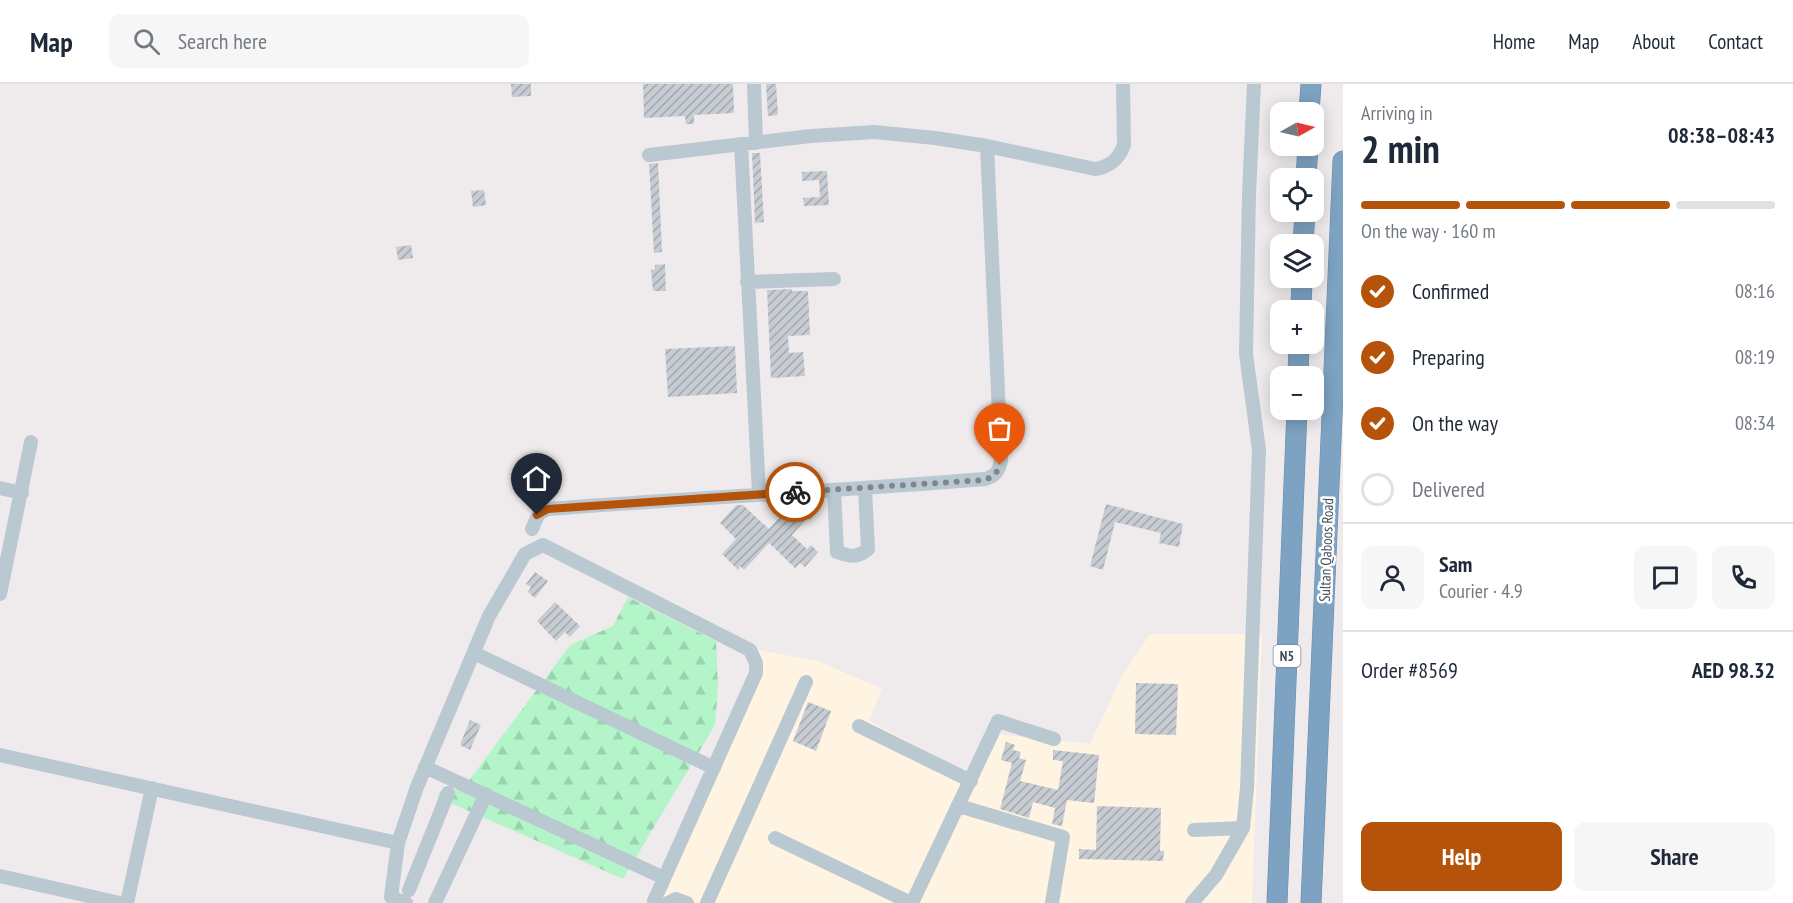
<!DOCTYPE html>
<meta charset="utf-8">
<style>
body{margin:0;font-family:"PT Sans Narrow",sans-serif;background:#f6f6f7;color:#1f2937;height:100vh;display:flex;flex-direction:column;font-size:22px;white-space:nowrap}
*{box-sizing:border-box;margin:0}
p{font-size:20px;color:#747a83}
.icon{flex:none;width:33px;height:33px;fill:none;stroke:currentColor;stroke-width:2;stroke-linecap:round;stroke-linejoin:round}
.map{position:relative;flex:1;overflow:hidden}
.panel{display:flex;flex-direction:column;background:#fff;width:450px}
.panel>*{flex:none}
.needle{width:39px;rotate:82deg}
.buttons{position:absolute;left:1270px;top:18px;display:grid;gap:12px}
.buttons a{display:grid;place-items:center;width:54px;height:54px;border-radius:12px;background:#fff;box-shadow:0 3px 15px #0003;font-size:30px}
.pin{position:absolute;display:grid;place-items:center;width:51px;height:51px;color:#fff;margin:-62px -26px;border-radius:50% 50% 50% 0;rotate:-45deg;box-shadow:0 0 6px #0007}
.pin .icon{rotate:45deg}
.courier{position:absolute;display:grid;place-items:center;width:60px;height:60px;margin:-30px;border:4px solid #b45309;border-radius:50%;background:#fff;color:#222;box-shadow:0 2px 8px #0007}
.summary em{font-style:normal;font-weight:800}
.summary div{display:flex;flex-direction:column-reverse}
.summary{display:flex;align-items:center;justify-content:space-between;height:102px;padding:0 18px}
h1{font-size:39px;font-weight:800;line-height:45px}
.bar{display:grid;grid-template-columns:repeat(4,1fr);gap:9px 6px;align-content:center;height:72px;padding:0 18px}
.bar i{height:8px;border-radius:4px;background:#e0e1e3}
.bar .on{background:#b45309}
.bar p{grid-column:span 4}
.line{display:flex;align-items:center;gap:15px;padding:0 18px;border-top:2px solid #e0e1e3}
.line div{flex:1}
.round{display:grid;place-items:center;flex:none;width:63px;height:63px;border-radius:12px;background:#f6f6f7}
ol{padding:0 18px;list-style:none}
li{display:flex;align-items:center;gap:18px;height:66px}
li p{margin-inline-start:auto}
li .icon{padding:6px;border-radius:50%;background:#b45309;color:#fff;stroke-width:4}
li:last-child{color:#747a83}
li i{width:33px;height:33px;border:3px solid #e0e1e3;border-radius:50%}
.action{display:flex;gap:12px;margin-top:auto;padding:12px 18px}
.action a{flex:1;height:69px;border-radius:12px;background:#b45309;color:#fff;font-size:24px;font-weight:800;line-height:69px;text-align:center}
.action a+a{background:#f6f6f7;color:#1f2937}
header{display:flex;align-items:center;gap:36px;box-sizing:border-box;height:84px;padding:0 30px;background:#fff;border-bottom:2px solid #e0e1e3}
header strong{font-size:28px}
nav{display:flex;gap:33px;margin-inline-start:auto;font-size:21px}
.search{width:420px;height:54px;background:#f6f6f7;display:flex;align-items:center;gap:15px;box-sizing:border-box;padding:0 21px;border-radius:12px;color:#747a83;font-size:22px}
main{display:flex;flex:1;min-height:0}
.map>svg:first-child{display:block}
.commercial{fill:#fef4e1}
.forest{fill:url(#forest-firs)}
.building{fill:url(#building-hatch)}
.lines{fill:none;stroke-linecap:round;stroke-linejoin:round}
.highway-casing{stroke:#688dae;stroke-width:21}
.minor{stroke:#bac8d1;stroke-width:14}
.highway{stroke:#7da2c2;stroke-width:20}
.done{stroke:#7f878e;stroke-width:6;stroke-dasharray:0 10.8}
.route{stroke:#b45309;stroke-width:8}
.labels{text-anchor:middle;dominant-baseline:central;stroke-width:5;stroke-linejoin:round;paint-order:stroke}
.shield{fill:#fff;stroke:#7b858d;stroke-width:1.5}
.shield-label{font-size:14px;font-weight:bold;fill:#42515c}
.street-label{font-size:15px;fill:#42515c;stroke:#fff}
</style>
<header>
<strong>Map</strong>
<div class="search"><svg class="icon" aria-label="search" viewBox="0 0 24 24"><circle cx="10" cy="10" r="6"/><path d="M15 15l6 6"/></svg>Search here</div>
<nav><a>Home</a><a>Map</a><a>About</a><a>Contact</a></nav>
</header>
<main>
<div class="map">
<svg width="1343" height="819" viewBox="0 0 1343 819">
<defs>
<pattern id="forest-firs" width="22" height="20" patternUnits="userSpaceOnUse" patternTransform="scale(1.5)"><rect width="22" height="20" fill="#b3f4c8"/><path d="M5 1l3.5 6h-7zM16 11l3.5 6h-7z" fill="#9bd3ae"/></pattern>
<pattern id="building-hatch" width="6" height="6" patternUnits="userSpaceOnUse" patternTransform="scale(1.5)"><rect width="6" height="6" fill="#c7ccd2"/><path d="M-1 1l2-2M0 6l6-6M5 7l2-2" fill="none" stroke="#a3a8ae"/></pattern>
</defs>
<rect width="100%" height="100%" fill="#efebec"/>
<path class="commercial" d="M1150,550h112l-10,269h-598l104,-253 60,11 64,28 -13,32 109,56 20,-43 92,10 32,-68z"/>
<path class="forest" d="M628,513l88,44 2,45 -3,39 -92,154 -186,-82 4,-7h21l108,-145 43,-19z"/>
<path class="building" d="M511,0h20v12l-19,1z
M643,0h90l1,29 -40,2v9h-8l-1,-8 -41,2z
M766,0h10l2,31 -10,1z
M752,69h8l4,69 -9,1z
M658,79l4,89 -8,1 -5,-89z
M827,87l2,34 -25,1 -1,-8 17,-1 -1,-17 -17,1v-9z
M484,106l2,15 -13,2 -2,-16z
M411,161l2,13 -15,2 -2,-13z
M665,180l1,27h-13l-2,-21 4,-1v-4z
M792,205v2h16l2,44 -22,1 1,17 14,-1 2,24 -34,2 -4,-88z
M735,262l2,47 -69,4 -3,-48z
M801,417l14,13 -5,6 -3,-2 -15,17 15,14 4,-4 7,7 -13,15 -5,-4 -5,5 -26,-25 -25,27 -4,-4 -2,4 -16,-16 14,-15 -16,-16 16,-18h7l26,24 25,-27 3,3z
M1106,420l77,20 -4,23 -20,-4 2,-10 -46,-11 -12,48 -13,-4z
M535,488l13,9 -13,17 -7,-6 3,-5 -5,-3z
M555,518l25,24 -10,11 -5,-5 -9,9 -19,-20z
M1136,599l42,1 -2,51 -41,-1z
M808,618l23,9 -15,40 -23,-10z
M470,636l11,5 -11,25 -10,-5z
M1006,658l9,3 -2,5 8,2 -2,6 7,2 -6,21 38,9 5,-29 -10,-1v-10l46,5 -5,48 -27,-3 -5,26 -10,-2 3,-16 -22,-6 -4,16 -29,-9 12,-46 -11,-3z
M1097,722l64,2 -1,43h4l-1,10 -84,-2v-10l17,1z"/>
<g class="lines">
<defs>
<path id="highway" d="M1309,28l2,-28
M1306,94l2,-32
M1303,160l2,-32
M1301,226l1,-32
M1298,292l1,-32
M1277,819l20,-493
M1311,819l32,-742"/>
</defs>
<use href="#highway" class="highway-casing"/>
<path class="minor" d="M754,0l2,59
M741,60l18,349
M649,71l162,-19 63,-4 61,6 52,8 108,23c15,-2 24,-10 29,-24l-1,-61
M747,198l87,-3
M0,404l22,5
M834,406l3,62c13,4 19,7 31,-3l-3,-60
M532,445l7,-16 9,-4c145,-11 291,-18 437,-30 11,-3 15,-9 16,-20l-14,-313
M0,510l31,-152
M474,569l240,115
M859,642l112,55
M0,671l398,88
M425,683l239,111
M959,722l104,31 -11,66
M1194,746l49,-2
M775,754l136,65
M0,792l120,27
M409,806l39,-97
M127,819l25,-115
M406,819l-15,-6 7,-54 19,-56 72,-171 36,-62 18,-9 207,105 6,13v10l-102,228
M435,819l51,-109
M668,819l8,-4 11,4
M707,819l99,-221
M912,819l86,-182 56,18
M1192,819l24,-28 27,-47 4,-40 12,-338 -13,-96 3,-160 5,-110"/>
<use href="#highway" class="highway"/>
</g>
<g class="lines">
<path class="done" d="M795,408l190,-12 10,-5 5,-10"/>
<path class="route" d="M537,431l11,-6 247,-17"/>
</g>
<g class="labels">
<rect class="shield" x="1273.5" y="561" width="27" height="22" rx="4.5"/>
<g class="shield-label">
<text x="1287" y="572">N5</text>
</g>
<g class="street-label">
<text transform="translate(1326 466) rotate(-88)">Sultan Qaboos Road</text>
</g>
</g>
</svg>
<div class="buttons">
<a><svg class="needle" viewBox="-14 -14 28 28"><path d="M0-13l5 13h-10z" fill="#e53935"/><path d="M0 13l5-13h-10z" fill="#747a83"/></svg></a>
<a><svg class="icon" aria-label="locate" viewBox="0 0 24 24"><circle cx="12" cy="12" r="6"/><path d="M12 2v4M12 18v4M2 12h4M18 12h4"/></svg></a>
<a><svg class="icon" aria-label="layers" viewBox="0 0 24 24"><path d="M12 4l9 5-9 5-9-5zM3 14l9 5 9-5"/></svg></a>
<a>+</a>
<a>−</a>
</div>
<div class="pin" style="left:1000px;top:381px;background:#ea580c"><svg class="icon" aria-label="bag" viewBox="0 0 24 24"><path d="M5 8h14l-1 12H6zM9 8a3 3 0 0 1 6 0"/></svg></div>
<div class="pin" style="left:537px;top:431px;background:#1f2937"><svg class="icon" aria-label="home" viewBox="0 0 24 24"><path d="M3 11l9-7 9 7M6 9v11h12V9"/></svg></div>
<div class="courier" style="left:795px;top:408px"><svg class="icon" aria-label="bike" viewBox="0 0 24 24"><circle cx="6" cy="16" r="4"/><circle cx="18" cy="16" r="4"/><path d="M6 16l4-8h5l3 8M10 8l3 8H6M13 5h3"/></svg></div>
</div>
<section class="panel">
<div class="summary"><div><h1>2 min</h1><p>Arriving in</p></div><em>08:38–08:43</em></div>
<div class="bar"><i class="on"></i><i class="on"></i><i class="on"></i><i></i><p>On the way · 160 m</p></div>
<ol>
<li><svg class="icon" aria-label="check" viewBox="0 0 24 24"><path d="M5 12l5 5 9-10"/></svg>Confirmed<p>08:16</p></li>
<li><svg class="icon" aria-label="check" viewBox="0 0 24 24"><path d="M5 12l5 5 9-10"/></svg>Preparing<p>08:19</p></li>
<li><svg class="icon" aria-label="check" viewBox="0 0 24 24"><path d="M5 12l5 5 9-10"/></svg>On the way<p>08:34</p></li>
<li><i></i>Delivered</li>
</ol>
<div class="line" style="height:108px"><a class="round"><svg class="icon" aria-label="person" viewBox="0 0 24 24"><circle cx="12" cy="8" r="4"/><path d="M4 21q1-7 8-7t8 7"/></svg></a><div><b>Sam</b><p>Courier · 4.9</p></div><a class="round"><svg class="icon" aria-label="chat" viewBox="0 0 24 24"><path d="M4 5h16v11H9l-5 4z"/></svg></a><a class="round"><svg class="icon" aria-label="phone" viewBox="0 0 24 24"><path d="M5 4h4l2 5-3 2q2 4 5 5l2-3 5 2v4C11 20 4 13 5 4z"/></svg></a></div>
<div class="line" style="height:78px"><div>Order #8569</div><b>AED 98.32</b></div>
<div class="action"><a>Help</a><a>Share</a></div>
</section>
</main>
